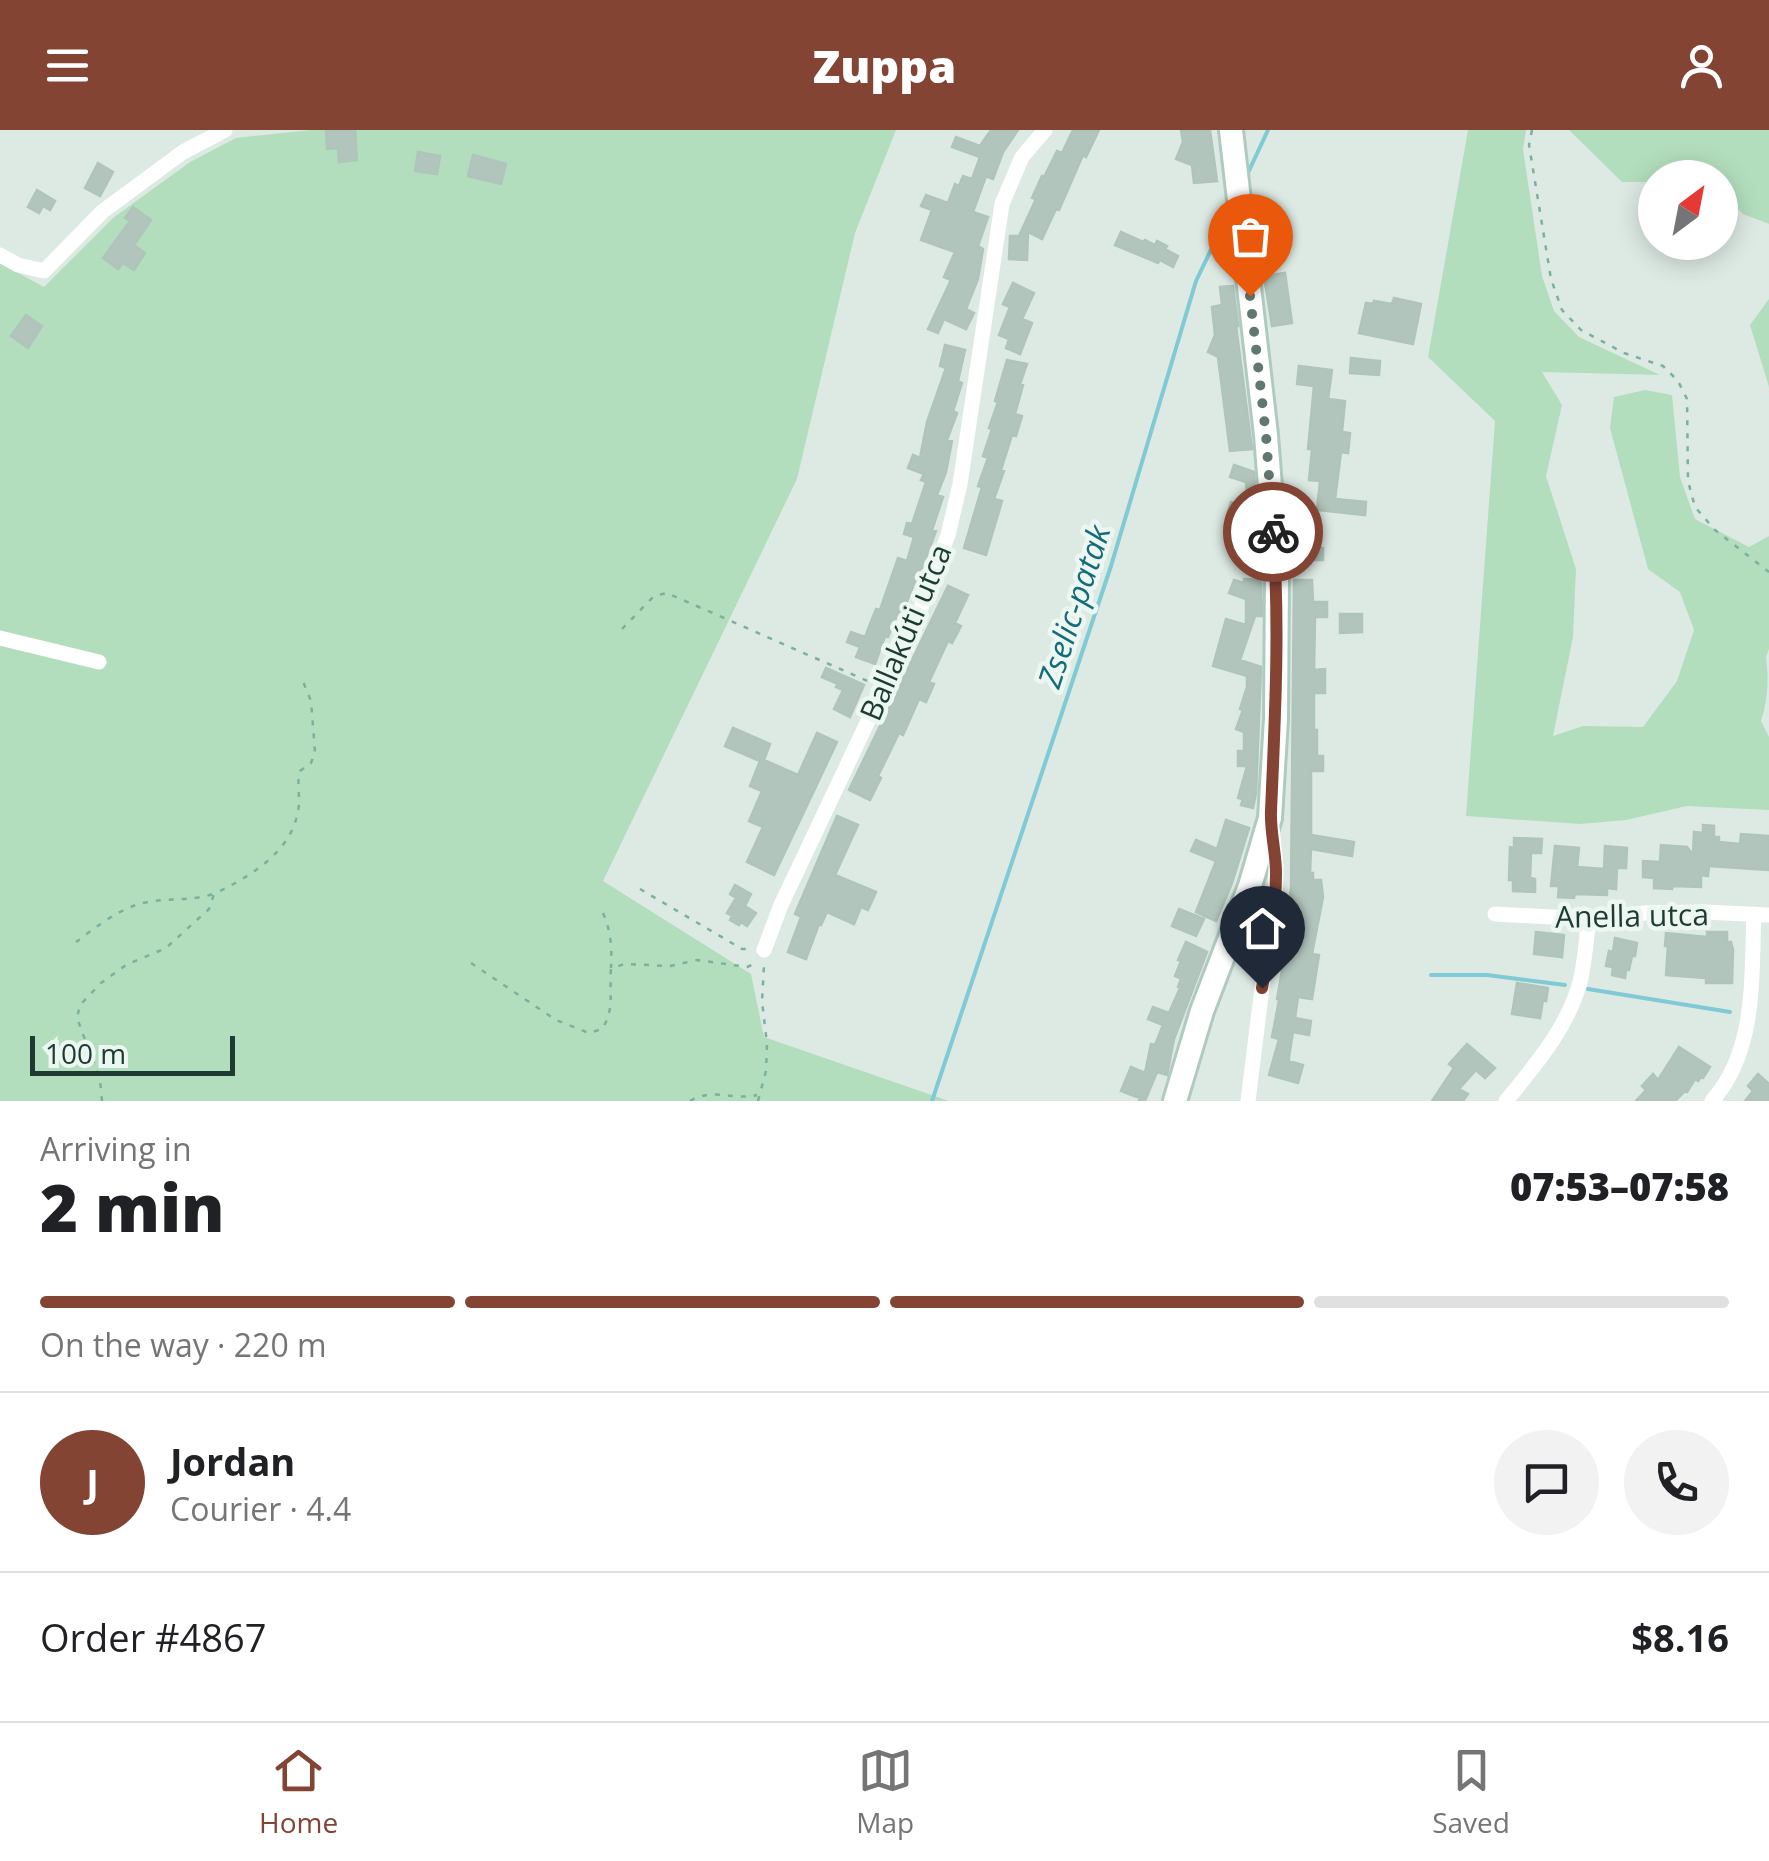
<!DOCTYPE html>
<meta charset="utf-8">
<style>
body{margin:0;font-family:"Open Sans",sans-serif;background:#f2f2f2;color:#202124;height:100vh;display:flex;flex-direction:column;font-size:38px;white-space:nowrap}
*{box-sizing:border-box;margin:0}
p{font-size:32px;color:#757577}
.icon{flex:none;width:55px;height:55px;fill:none;stroke:currentColor;stroke-width:2;stroke-linecap:round;stroke-linejoin:round}
.map{position:relative;height:971px;overflow:hidden}
.drawer{display:flex;flex-direction:column;background:#fff;flex:1}
.drawer>*{flex:none}
.needle{width:65px;rotate:32deg}
.controls{position:absolute;left:1638px;top:30px;display:grid;gap:20px}
.controls a{display:grid;place-items:center;width:100px;height:100px;border-radius:50%;background:#fff;box-shadow:0 5px 25px #0003;font-size:50px}
.scale{position:absolute;left:30px;bottom:25px;width:205px;box-sizing:border-box;padding-left:10px;border:5px solid #1d3b32;border-top:0;font-size:28px;line-height:35px;white-space:nowrap;color:#1d3b32;-webkit-text-stroke:8px #edf7f2;paint-order:stroke}
.pin{position:absolute;display:grid;place-items:center;width:85px;height:85px;color:#fff;margin:-102px -42px;border-radius:50% 50% 50% 0;rotate:-45deg;box-shadow:0 0 10px #0007}
.pin .icon{rotate:45deg}
.courier{position:absolute;display:grid;place-items:center;width:100px;height:100px;margin:-50px;border:8px solid #844434;border-radius:50%;background:#fff;color:#222;box-shadow:0 2px 12px #0007}
.overview em{font-style:normal;font-weight:800}
.overview div{display:flex;flex-direction:column-reverse}
.overview{display:flex;align-items:center;justify-content:space-between;height:170px;padding:0 40px}
h1{font-size:65px;font-weight:800;line-height:75px}
.bar{display:grid;grid-template-columns:repeat(4,1fr);gap:15px 10px;align-content:center;height:120px;padding:0 40px}
.bar i{height:12px;border-radius:8px;background:#e0e0e0}
.bar .current{background:#844434}
.bar p{grid-column:span 4}
.line{display:flex;align-items:center;gap:25px;padding:0 40px;border-top:2px solid #e0e0e0}
.line div{flex:1}
.round{display:grid;place-items:center;flex:none;width:105px;height:105px;border-radius:52px;background:#f2f2f2}
header{display:flex;justify-content:space-between;align-items:center;height:130px;padding:0 40px;background:#844434;color:#fff;font-size:45px;font-weight:800}
.tab-bar{display:flex;justify-content:space-around;align-items:center;height:140px;border-top:2px solid #e0e0e0;background:#fff;font-size:28px;color:#757577}
.tab-bar a{display:grid;justify-items:center;gap:5px}
.tab-bar .current{color:#844434}
.map>svg:first-child{display:block}
.green{fill:#b3debd}
.lines{fill:none;stroke-linecap:round;stroke-linejoin:round}
.stream{stroke:#7fcad5;stroke-width:4}
.building{fill:#b2c5bd;stroke:#afc4bb;stroke-width:2.5}
.secondary-casing{stroke:#afcbc0;stroke-width:28}
.path{stroke:#7ab19e;stroke-width:2.5;stroke-dasharray:5 8;stroke-linecap:butt}
.street{stroke:#fff;stroke-width:15}
.secondary{stroke:#fff;stroke-width:22}
.done{stroke:#607870;stroke-width:10;stroke-dasharray:0 18}
.route{stroke:#844434;stroke-width:12}
.labels{text-anchor:middle;dominant-baseline:central;stroke-width:9;stroke-linejoin:round;paint-order:stroke}
.street-label{font-size:30px;fill:#1d3b32;stroke:#edf7f2}
.water-label{font-size:32px;font-style:italic;fill:#146c7a;stroke:#edf7f2}
</style>
<header><svg class="icon" aria-label="menu" viewBox="0 0 24 24"><path d="M4 6h16M4 12h16M4 18h16"/></svg>Zuppa<svg class="icon" aria-label="person" viewBox="0 0 24 24"><circle cx="12" cy="8" r="4"/><path d="M4 21q1-7 8-7t8 7"/></svg></header>
<div class="map">
<svg width="1769" height="971" viewBox="0 0 1769 971">
<rect width="100%" height="100%" fill="#ddeae4"/>
<path class="green" d="M311,0h585l-41,103 -58,246 -194,402 148,93 13,63 185,64h-949v-838l44,24 69,-69 77,-56 46,-24z
M1468,0h58l-3,19 19,127 12,35 25,26 81,38 -118,-3 20,33 -16,71 30,93 -3,68 -20,99 30,-10 60,1 34,-46 17,-51 -14,-38 -32,-23 -38,-141 4,-31 31,-7 27,5 8,82 15,42 54,28 20,-11v113l-3,8c3,22 2,43 -5,64l8,16v73l-82,-4 -61,14 -46,4 -114,-8 29,-395 -67,-64z
M1569,0h200v94l-26,-10 -23,-23v-13h-65v4h-33z
M1769,169v88l-19,-62z"/>
<g class="lines">
<path class="stream" d="M1247,45l21,-45
M1431,845h56l78,10
M1588,859l142,23
M932,971l179,-535 85,-285 34,-71"/>
</g>
<path class="building" d="M326,0h29l2,30 -18,2 -1,-14 -11,1z
M991,0h27l-15,22 -10,27 -7,-3 -13,36 15,5 -10,29 5,3 -5,30 -12,30 8,4 -8,16 -22,-10 -6,14 -10,-4 23,-49 -7,-3 11,-25 -34,-12 11,-30 -11,-4 5,-11 22,8 7,-19 4,2 4,-10 9,3 8,-22 -28,-10 4,-10 24,9z
M1073,0h26l-13,27 -3,-2 -24,55 -3,-1 -14,30 -14,-7 -1,28 -18,-1 1,-23h9l17,-37 -4,-1 10,-22 2,1 13,-26 5,2z
M1181,0h29l7,51 -23,2 -2,-18 -16,-6 7,-17z
M418,22l22,4 -3,18 -22,-3z
M473,25l33,9 -5,20 -33,-8z
M98,33l15,9 -13,24 -15,-8z
M37,60l18,11 -5,9 -7,-4 -4,7 -11,-6z
M133,77l18,13 -17,25 11,8 -11,17 -11,-7 -5,6 -15,-11 27,-37 -5,-3z
M1121,102l22,10 2,-2 10,5 2,-4 10,5 -2,3 13,7 -5,11 -13,-7 -2,3 -43,-18z
M1285,143l7,50 -20,3 -8,-50z
M1013,153l21,10 -12,26 10,4 -12,31 -14,-6 3,-9 -10,-4 11,-28 -7,-3z
M1233,156l5,40h-2l16,123 -22,2 -12,-94 -10,-5 7,-17 -3,-28 10,-2 -2,-18z
M1394,168l27,6 -8,40 -54,-11 7,-30 7,1 1,-3 18,3z
M26,185l16,11 -14,22 -17,-12z
M945,215l20,5 -7,31 4,2 -9,28 4,2 -10,27 5,1 -6,31 -9,23 6,2 -11,33 4,1 -20,54 -2,-1 -12,30 -4,-1 -10,24 -3,-1 -10,28 -19,-7 4,-10 -13,-5 4,-10 14,5 11,-28 4,1 18,-52 9,3 7,-24 -10,-3 3,-11 5,1 14,-42 -5,-2 3,-6 -16,-6 5,-13 7,3 7,-36 19,-54 -6,-2z
M1351,228l29,3 -1,14 -29,-2z
M1007,230l20,4 -7,20 3,1 -8,29 7,2 -6,20 -4,-1 -11,35 3,1 -10,28 8,2 -16,54 -22,-7 18,-61 -4,-1 10,-28 -5,-2 9,-27 -3,-1 9,-26 -3,-1z
M1299,236l33,4 -4,29 17,2 -3,31 8,1 -2,20 -7,-1 -6,47 31,3 -1,13 -48,-5 3,-29 -11,-1 3,-31h-4l6,-63 -17,-2z
M1234,335l20,7 8,103h-9l-4,-53 -22,-7 4,-13 17,5 -2,-25 -16,-5z
M1295,392h18v26h10v12h-29z
M1244,449l17,1 1,36h-7l-15,44 21,7 -5,126 -3,15 -12,-3 2,-6 -5,-1 9,-32h-9v-15h6v-19l-8,-3 7,-19 -3,-1 7,-22v-11l-34,-10 13,-47 20,6v-26l-17,-6 5,-13 10,3z
M1294,450h18l1,22h14v15h-12l-1,53 11,-1v24h-11v37h3v26h6v15h-12v64l43,7 -2,14 -41,-7 -1,24h3v7h8l2,17 -11,57 7,1 -7,44 -14,-2 -3,21 16,3 -2,14 -16,-3 -4,25v4l14,4 -5,18 -29,-8 10,-36 -7,-2 7,-37 -2,-1 5,-28 -3,-1 12,-81z
M948,456l20,9 -13,28 6,3 -9,17 -4,-2 -19,41 5,2 -8,18 -7,-3 -16,36 -4,-2 -21,43 3,2 -11,22 -21,-10z
M1340,484h22v18l-22,1z
M826,538l38,17 -14,32 -16,-8 9,-19 -7,-3 2,-3 -16,-7z
M733,598l37,16 -6,16 34,15 19,-42 20,9 -63,133 -27,-13 16,-35 -14,-6 13,-30 -12,-5 10,-25 -35,-15z
M837,686l21,9 -23,50 41,17 -8,18 -7,-3 -7,17 -27,-12 -6,13 -2,-1 -13,35 -18,-7 13,-35 -6,-3z
M1226,690l23,8 -17,55 -16,38 -20,-9 20,-51 -25,-10 5,-11 21,9z
M1703,695l11,1v11h5v5l21,2 1,-10 28,2v34l-60,-4 -1,10 -7,-1v12l-29,-1v3l-18,-1v-10l-11,-1v-16l17,1 1,-17 26,2 6,8 1,-23 9,1z
M1514,708l28,1 -1,14h-10l-1,25 5,1v13l-22,-1v-11h-4l1,-33 4,1z
M1555,716l24,2 -2,19 27,2 1,-23 22,2 -1,20h-9l-1,21 -9,-1v7l-32,-1 -1,4 -16,-1 1,-11h-8z
M735,755l16,9 -6,12 11,7 -9,13 -6,-4 -2,3 -9,-5 2,-4 -5,-3 9,-15 -6,-4z
M1179,779l25,10 -8,17 -24,-10z
M1536,802l28,3 -2,22 -28,-3z
M1707,802h20v10h4l2,8 -1,33h-26v-5l-40,-3 2,-29h-3l1,-13 41,4z
M1615,808l22,5 -2,13h-3l-3,14h-3l-1,8 -13,-3 1,-8 -7,-1 3,-15 4,1z
M1186,812l21,10 -33,87 -7,36 -10,-3 -12,29h-6l1,-7 -3,3 -16,-6 10,-24 14,6 6,-29 4,1 8,-20 -15,-6 5,-12 16,6 11,-25 -2,-1 3,-8 -6,-3 6,-15 -3,-1z
M1517,853l31,5 -2,13 -3,-1 -3,18 -28,-4z
M1467,914l28,24 -10,10 -9,-8 -17,19 9,5 -5,7h-31l22,-33 -5,-4z
M1679,917l31,20 -7,11 -2,-1 -3,4 -3,-2 -8,13 -2,-1 -10,10h-39l10,-11 -4,-4 11,-12 5,6z
M1758,944l11,10v17h-24l8,-10 -5,-5z"/>
<g class="lines">
<defs>
<path id="secondary" d="M1175,971l27,-90 48,-125 20,-68 6,-99 1,-143 -11,-141 -35,-305"/>
</defs>
<use href="#secondary" class="secondary-casing"/>
<path class="path" d="M1532,0l-3,15 22,134 11,31 19,20 43,23 39,13 15,15 9,18 1,82 7,26 20,23 54,42
M622,499l32,-33 13,-3 205,90
M640,759l102,60h5
M603,783c8,18 9,35 8,55
M76,812c20,-15 46,-36 72,-40 22,-4 43,-1 65,-8
M471,833l85,57 33,13 13,-4c13,-19 7,-38 9,-60l13,-5 46,2 27,-6 50,7 9,-4
M102,971l-2,-21 -23,-62 3,-13 21,-22 25,-18 40,-17 43,-39 5,-15c35,-17 77,-41 84,-83 3,-13 -2,-26 2,-40l11,-8 4,-11 -4,-51 -9,-22
M690,971c25,-14 42,0 67,-6
M758,971l8,-30 1,-27 -5,-43 2,-35"/>
<path class="street" d="M0,125l18,10 26,6 59,-60 80,-59 42,-22
M0,508l99,24
M1495,784l94,5 56,-6 59,-1 65,3
M764,820l17,-45 138,-292 29,-78 12,-51 42,-280 20,-47 23,-27
M1248,971l14,-113 13,-77 1,-45 -4,-39
M1506,971c30,-37 61,-72 74,-119 5,-20 6,-42 9,-63
M1712,971c45,-51 39,-123 42,-187"/>
<use href="#secondary" class="secondary"/>
</g>
<g class="lines">
<path class="done" d="M1250,166l16,139 7,97"/>
<path class="route" d="M1262,858c7,-39 14,-76 14,-115 0,-21 -6,-41 -5,-62 4,-93 9,-186 2,-279"/>
</g>
<g class="labels">
<g class="street-label">
<text transform="translate(905 502) rotate(-67)">Ballakúti utca</text>
<text transform="translate(1632 785) rotate(-1)">Anella utca</text>
</g>
<g class="water-label">
<text transform="translate(1073 476) rotate(-72)">Zselic-patak</text>
</g>
</g>
</svg>
<div class="controls">
<a><svg class="needle" viewBox="-14 -14 28 28"><path d="M0-13l5 13h-10z" fill="#e53935"/><path d="M0 13l5-13h-10z" fill="#757577"/></svg></a>
</div>
<div class="scale">100 m</div>
<div class="pin" style="left:1250px;top:166px;background:#ea580c"><svg class="icon" aria-label="bag" viewBox="0 0 24 24"><path d="M5 8h14l-1 12H6zM9 8a3 3 0 0 1 6 0"/></svg></div>
<div class="pin" style="left:1262px;top:858px;background:#1f2937"><svg class="icon" aria-label="home" viewBox="0 0 24 24"><path d="M3 11l9-7 9 7M6 9v11h12V9"/></svg></div>
<div class="courier" style="left:1273px;top:402px"><svg class="icon" aria-label="bike" viewBox="0 0 24 24"><circle cx="6" cy="16" r="4"/><circle cx="18" cy="16" r="4"/><path d="M6 16l4-8h5l3 8M10 8l3 8H6M13 5h3"/></svg></div>
</div>
<section class="drawer">
<div class="overview"><div><h1>2 min</h1><p>Arriving in</p></div><em>07:53–07:58</em></div>
<div class="bar"><i class="current"></i><i class="current"></i><i class="current"></i><i></i><p>On the way · 220 m</p></div>
<div class="line" style="height:180px"><b class="round" style="background:#844434;color:#fff">J</b><div><b>Jordan</b><p>Courier · 4.4</p></div><a class="round"><svg class="icon" aria-label="chat" viewBox="0 0 24 24"><path d="M4 5h16v11H9l-5 4z"/></svg></a><a class="round"><svg class="icon" aria-label="phone" viewBox="0 0 24 24"><path d="M5 4h4l2 5-3 2q2 4 5 5l2-3 5 2v4C11 20 4 13 5 4z"/></svg></a></div>
<div class="line" style="height:130px"><div>Order #4867</div><b>$8.16</b></div>
</section>
<nav class="tab-bar">
<a class="current"><svg class="icon" aria-label="home" viewBox="0 0 24 24"><path d="M3 11l9-7 9 7M6 9v11h12V9"/></svg>Home</a>
<a><svg class="icon" aria-label="map" viewBox="0 0 24 24"><path d="M3 6l6-2 6 2 6-2v14l-6 2-6-2-6 2zM9 4v14M15 6v14"/></svg>Map</a>
<a><svg class="icon" aria-label="saved" viewBox="0 0 24 24"><path d="M7 4h10v16l-5-4-5 4z"/></svg>Saved</a>
</nav>
